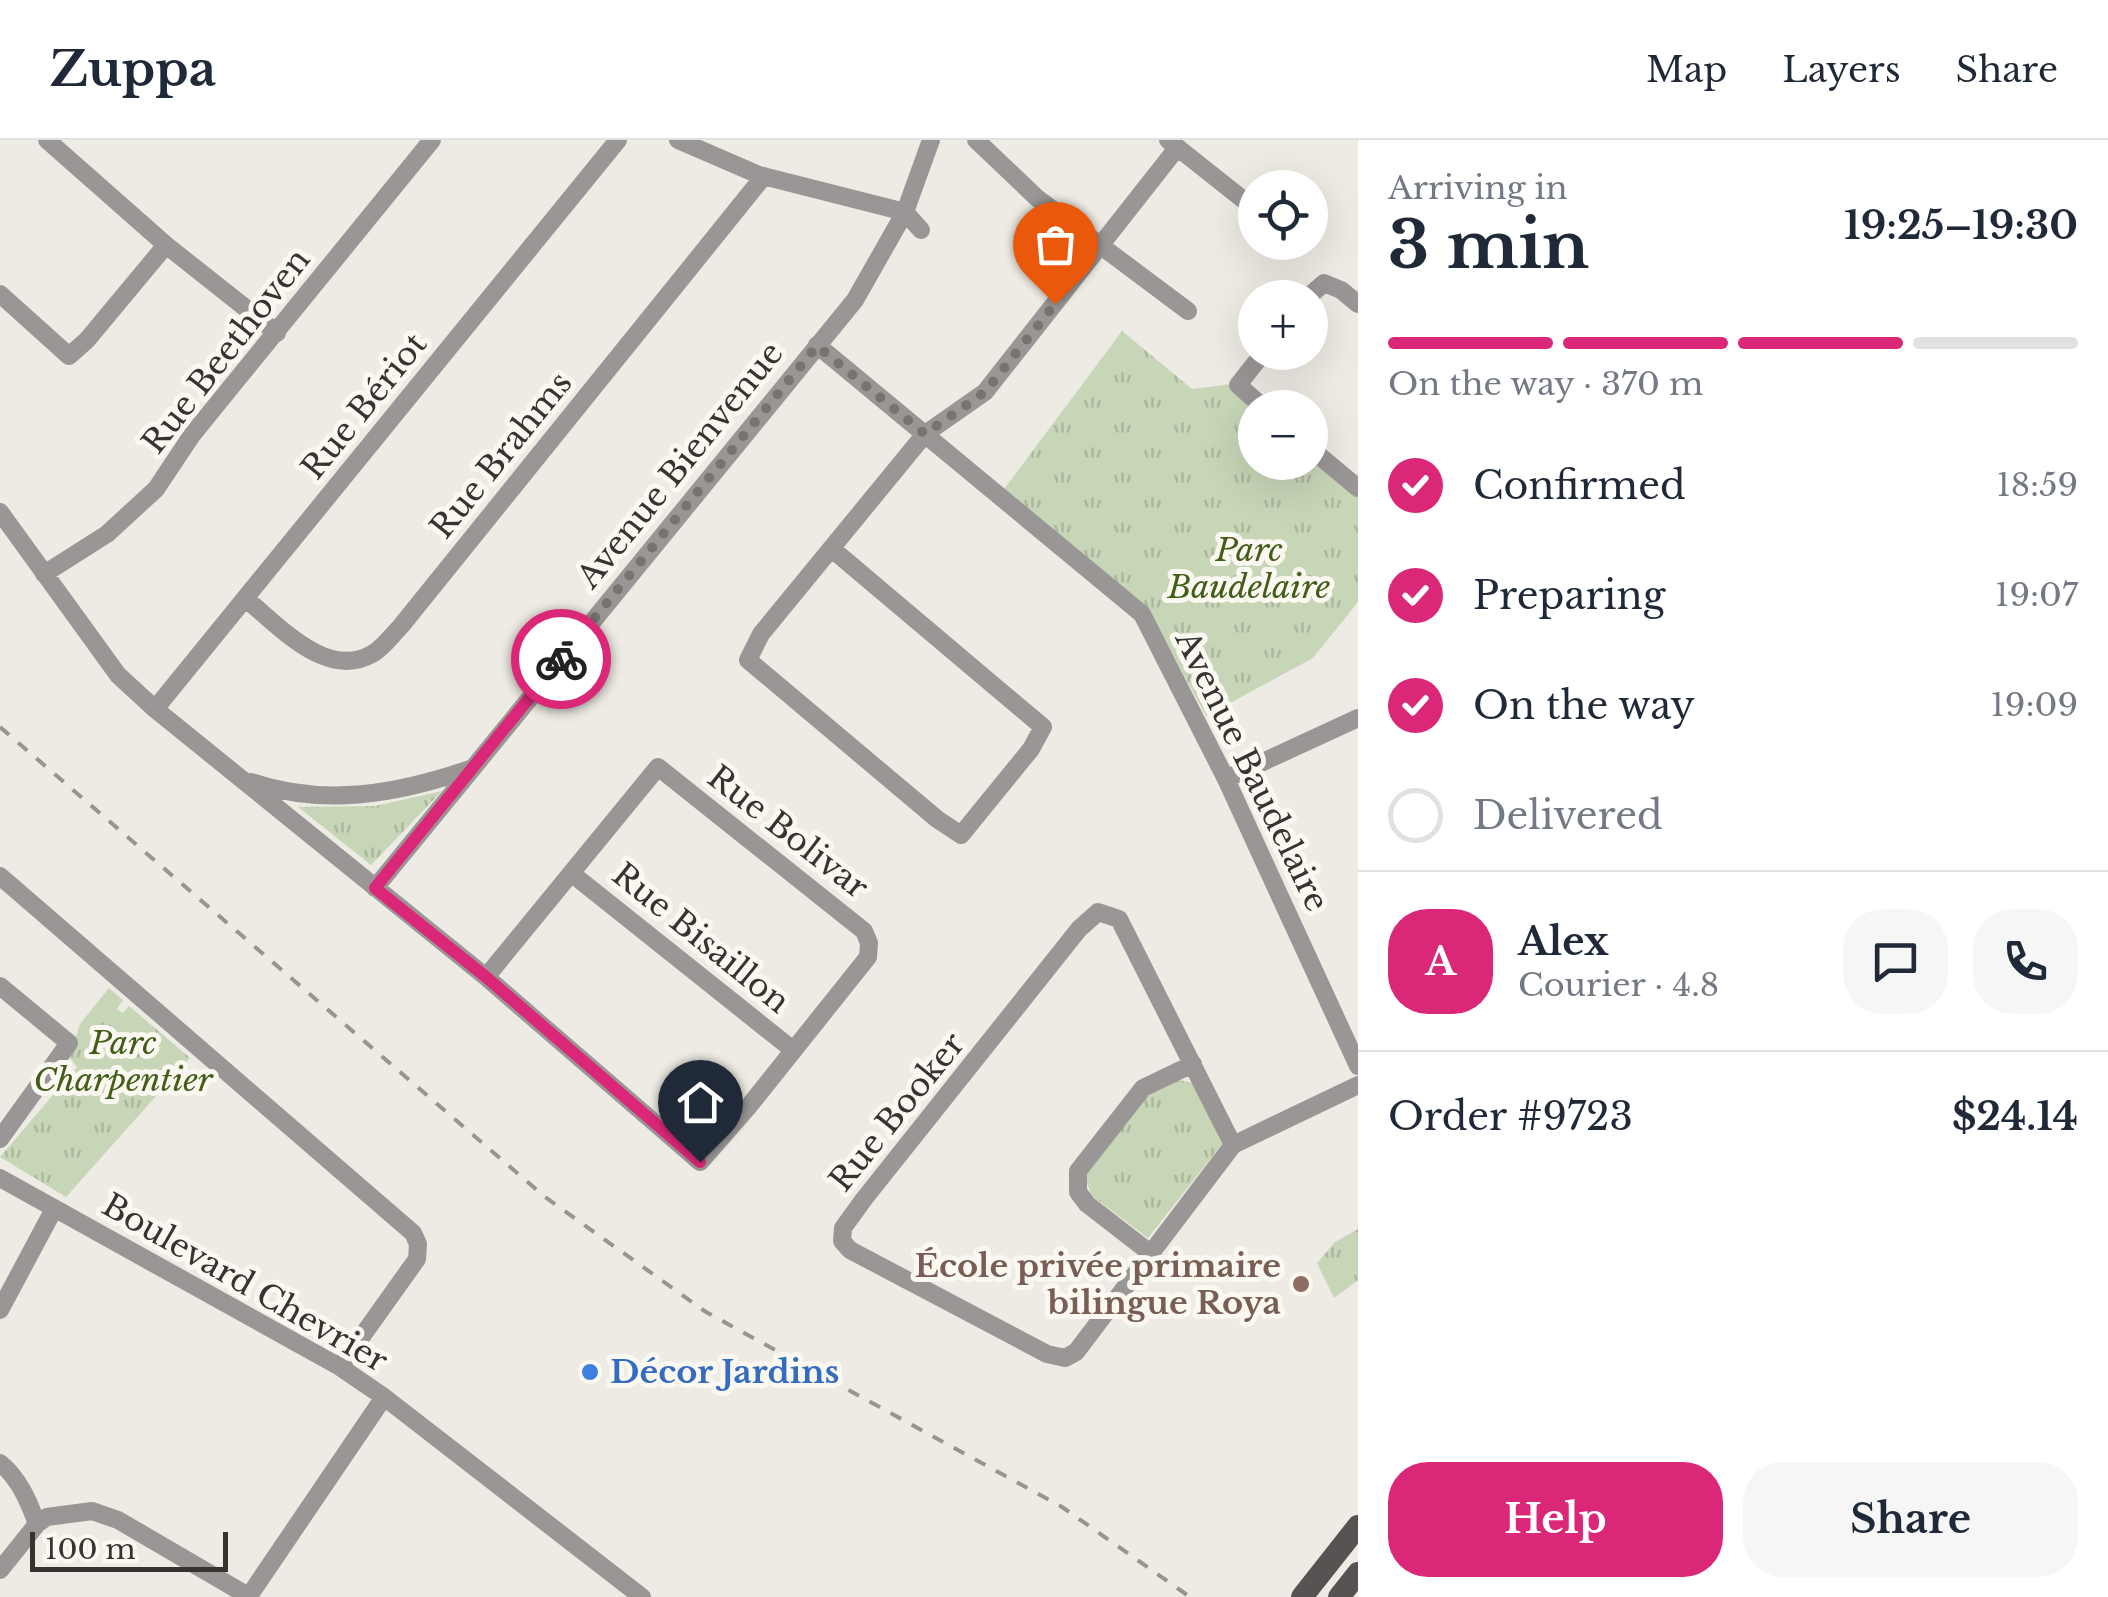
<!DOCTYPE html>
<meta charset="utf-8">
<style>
body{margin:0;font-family:"Libre Baskerville",serif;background:#f6f6f7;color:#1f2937;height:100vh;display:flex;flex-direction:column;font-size:38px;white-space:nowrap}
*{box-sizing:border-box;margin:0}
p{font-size:32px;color:#747a83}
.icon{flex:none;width:55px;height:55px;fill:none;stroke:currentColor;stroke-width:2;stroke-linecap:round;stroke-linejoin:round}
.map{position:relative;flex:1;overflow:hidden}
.panel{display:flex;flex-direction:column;background:#fff;width:750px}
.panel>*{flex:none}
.tools{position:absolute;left:1238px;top:30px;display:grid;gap:20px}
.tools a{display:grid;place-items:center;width:90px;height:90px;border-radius:50%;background:#fff;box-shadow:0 10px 40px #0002;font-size:50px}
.scale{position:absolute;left:30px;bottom:25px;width:198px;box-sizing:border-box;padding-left:10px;border:5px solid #353431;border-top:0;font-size:28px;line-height:35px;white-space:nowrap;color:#353431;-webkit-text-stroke:8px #faf8f1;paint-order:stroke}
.pin{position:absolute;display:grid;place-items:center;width:85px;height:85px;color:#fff;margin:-102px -42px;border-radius:50% 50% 50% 0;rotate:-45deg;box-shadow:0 0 10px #0007}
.pin .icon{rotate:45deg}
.courier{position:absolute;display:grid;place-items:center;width:100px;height:100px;margin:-50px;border:8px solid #db2777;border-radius:50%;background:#fff;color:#222;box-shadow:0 2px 12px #0007}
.head em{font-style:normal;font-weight:800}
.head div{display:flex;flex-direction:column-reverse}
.head{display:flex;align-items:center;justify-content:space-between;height:170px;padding:0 30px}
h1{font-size:65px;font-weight:800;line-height:75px}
.bar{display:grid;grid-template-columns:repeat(4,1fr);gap:15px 10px;align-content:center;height:120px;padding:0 30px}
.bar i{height:12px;border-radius:8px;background:#e0e1e3}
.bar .current{background:#db2777}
.bar p{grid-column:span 4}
.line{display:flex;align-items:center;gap:25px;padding:0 30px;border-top:2px solid #e0e1e3}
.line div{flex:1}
.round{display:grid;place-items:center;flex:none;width:105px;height:105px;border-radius:40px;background:#f6f6f7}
ol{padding:0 30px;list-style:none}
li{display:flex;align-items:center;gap:30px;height:110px}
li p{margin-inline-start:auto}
li .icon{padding:10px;border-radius:50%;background:#db2777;color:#fff;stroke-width:4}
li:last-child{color:#747a83}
li i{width:55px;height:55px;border:5px solid #e0e1e3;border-radius:50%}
.cta{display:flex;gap:20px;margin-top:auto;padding:20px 30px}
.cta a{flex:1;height:115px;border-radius:40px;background:#db2777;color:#fff;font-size:40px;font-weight:800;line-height:115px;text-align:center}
.cta a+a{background:#f6f6f7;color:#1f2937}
header{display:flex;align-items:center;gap:60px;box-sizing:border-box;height:140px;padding:0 50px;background:#fff;border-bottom:2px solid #e0e1e3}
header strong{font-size:48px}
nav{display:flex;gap:55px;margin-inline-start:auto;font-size:35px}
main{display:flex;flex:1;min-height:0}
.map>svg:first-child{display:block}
.park{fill:url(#park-tufts)}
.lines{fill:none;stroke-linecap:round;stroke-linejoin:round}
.minor{stroke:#9a9696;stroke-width:18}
.major{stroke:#585252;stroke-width:22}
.rail{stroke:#979590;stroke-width:4;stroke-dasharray:12 12;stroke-linecap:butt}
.done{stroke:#75746f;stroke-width:10;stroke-dasharray:0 18}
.route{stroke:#db2777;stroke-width:12}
.education-dot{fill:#8d6e63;stroke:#faf8f1;stroke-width:4}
.shop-dot{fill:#3f7fe0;stroke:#faf8f1;stroke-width:4}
.labels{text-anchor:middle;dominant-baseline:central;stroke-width:10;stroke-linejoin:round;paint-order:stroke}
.street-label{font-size:32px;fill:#353431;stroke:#faf8f1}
.park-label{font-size:32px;font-style:italic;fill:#425d17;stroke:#faf8f1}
.education-label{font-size:32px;font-weight:bold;fill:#785e54;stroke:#faf8f1;text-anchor:end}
.shop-label{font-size:32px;font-weight:bold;fill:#366cbe;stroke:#faf8f1;text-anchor:start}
</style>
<header>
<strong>Zuppa</strong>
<nav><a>Map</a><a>Layers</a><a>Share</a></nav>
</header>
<main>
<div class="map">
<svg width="1358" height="1457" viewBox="0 0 1358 1457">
<defs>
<pattern id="park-tufts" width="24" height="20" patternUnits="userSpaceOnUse" patternTransform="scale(2.5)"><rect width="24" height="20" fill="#c7d6b7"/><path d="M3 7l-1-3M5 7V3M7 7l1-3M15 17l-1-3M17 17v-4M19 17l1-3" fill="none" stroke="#acb89e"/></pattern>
</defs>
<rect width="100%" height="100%" fill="#edebe3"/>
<path class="park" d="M1122,191l70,58 40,-5 23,24v54h55v-8l48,43v105l-45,56 -107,58 -58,-108 -146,-116z
M442,651l-71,74 -73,-58 77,-1z
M109,848l14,12 -6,9 6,4 6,-7 61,52 -124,139 -66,-40 77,-90 -7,-9 10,-34z
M1179,940l14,3 29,61 -74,94 -57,-43 -6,-20 64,-82z
M1358,1089v51l-24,18 -17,-35 18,-21z"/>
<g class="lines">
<path class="minor" d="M47,0l119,105 111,88
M678,0l81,35 146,37 16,18
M976,0l61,58 151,113
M1168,0l87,69
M0,154l69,62 18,-16 79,-95
M1307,158l17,-15 17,7 17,14
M817,205l325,269 84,165 132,287
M1264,268l-26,-23 26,-33
M1310,308l48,40
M0,372l118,163 37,34 331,268 214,185 49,-56 119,-149 1,-14 -5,-12 -206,-164 -172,210
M832,409l211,178 -12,22 -70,86 -24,-16 -189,-159 13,-26 164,-200 60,-42 192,-244
M44,434l63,-40 49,-45 36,-54 240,-295
M247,460c32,26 80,80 125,54 11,-6 20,-19 29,-28l363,-450
M155,569l463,-569
M1226,639l132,-61
M251,642c75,25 146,12 219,-13
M571,733l222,177
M0,736l413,357 5,11 -1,15 -77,108
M375,748l480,-588 50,-88 26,-72
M0,846l69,57 -69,96
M1233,1005l-114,-226 -21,-7 -19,17 -215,270 -21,29 -1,13 8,9 197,104 18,4 11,-6 157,-207 125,-60
M0,1038l340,189 44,30 258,200
M1149,1112l-62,-48 -9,-12v-21l65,-83 50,-24
M0,1170l54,-101
M0,1323c19,15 29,39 37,61
M0,1430l37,-46 10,-7 45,-6 26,9 132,77
M249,1456l135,-199"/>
<path class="major" d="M1302,1457l56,-71
M1339,1457l19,-24"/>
<path class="rail" d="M0,587l545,470 161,115 356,195 128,90"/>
</g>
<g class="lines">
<path class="done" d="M561,519l256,-313 108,88 60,-42 70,-88"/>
<path class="route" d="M561,519l-186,229 111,89 214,185"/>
</g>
<circle class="education-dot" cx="1301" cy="1144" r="10"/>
<circle class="shop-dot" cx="590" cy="1232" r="10"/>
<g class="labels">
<g class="street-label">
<text transform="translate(226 211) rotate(-52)">Rue Beethoven</text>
<text transform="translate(364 266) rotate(-51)">Rue Bériot</text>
<text transform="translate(501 315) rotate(-51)">Rue Brahms</text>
<text transform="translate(680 325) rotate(-51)">Avenue Bienvenue</text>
<text transform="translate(1252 631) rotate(64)">Avenue Baudelaire</text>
<text transform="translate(788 692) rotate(38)">Rue Bolivar</text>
<text transform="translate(701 798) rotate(39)">Rue Bisaillon</text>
<text transform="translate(897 972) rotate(-51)">Rue Booker</text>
<text transform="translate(245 1143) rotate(30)">Boulevard Chevrier</text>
</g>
<g class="park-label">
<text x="1249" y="410">Parc<tspan x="1249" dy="37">Baudelaire</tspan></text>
<text x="123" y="903">Parc<tspan x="123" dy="37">Charpentier</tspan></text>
</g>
<g class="education-label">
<text x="1281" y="1126">École privée primaire<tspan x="1281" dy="37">bilingue Roya</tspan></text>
</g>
<g class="shop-label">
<text x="610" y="1232">Décor Jardins</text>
</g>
</g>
</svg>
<div class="tools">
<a><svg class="icon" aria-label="locate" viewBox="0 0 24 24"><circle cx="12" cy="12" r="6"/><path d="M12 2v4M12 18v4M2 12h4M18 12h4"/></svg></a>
<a>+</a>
<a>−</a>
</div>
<div class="scale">100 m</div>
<div class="pin" style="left:1055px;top:164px;background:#ea580c"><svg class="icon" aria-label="bag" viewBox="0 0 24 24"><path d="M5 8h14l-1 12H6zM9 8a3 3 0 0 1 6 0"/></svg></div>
<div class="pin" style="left:700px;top:1022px;background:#1f2937"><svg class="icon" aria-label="home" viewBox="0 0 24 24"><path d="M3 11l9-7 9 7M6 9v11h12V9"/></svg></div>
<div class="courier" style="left:561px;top:519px"><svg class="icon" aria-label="bike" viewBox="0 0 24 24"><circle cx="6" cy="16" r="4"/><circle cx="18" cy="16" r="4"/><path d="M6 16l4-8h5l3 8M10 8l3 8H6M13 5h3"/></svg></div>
</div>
<section class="panel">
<div class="head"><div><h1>3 min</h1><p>Arriving in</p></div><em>19:25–19:30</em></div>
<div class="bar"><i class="current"></i><i class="current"></i><i class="current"></i><i></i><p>On the way · 370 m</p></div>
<ol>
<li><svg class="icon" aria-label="check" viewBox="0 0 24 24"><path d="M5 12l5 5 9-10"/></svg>Confirmed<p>18:59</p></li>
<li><svg class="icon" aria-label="check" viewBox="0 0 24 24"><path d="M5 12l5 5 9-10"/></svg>Preparing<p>19:07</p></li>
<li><svg class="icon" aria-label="check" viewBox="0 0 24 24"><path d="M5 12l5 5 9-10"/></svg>On the way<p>19:09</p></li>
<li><i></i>Delivered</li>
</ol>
<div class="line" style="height:180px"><b class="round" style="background:#db2777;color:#fff">A</b><div><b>Alex</b><p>Courier · 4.8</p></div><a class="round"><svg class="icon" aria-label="chat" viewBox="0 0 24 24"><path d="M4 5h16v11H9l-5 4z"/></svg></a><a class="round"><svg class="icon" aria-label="phone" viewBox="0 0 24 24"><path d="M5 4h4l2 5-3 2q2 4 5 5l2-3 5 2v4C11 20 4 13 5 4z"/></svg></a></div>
<div class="line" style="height:130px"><div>Order #9723</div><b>$24.14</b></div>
<div class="cta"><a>Help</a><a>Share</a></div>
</section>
</main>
